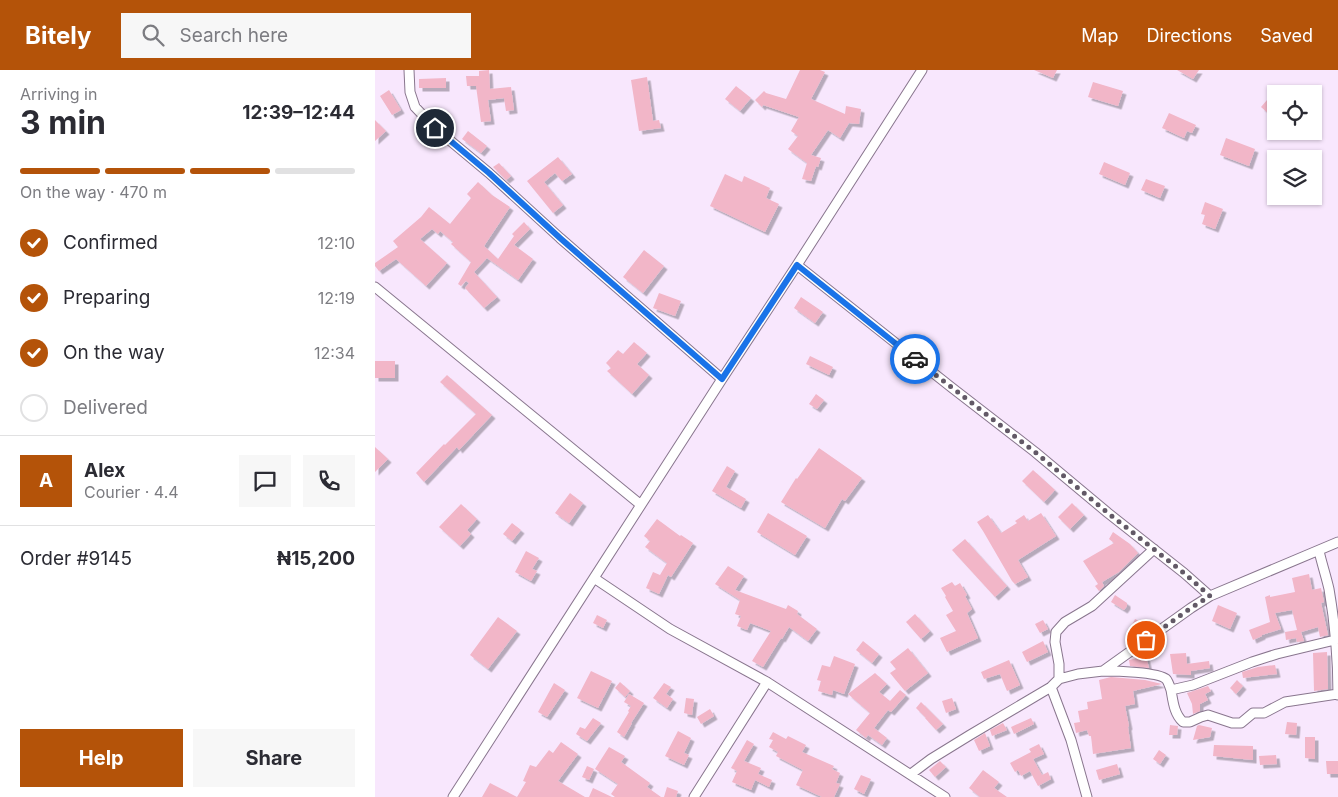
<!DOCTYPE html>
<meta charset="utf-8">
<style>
body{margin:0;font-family:Inter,sans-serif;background:#f7f7f7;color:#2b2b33;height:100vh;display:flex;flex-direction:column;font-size:19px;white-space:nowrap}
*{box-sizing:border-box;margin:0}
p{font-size:16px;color:#7c7c81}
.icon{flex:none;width:28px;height:28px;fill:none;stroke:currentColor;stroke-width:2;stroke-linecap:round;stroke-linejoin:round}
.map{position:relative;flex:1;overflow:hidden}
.side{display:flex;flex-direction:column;background:#fff;width:375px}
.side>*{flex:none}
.controls{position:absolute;left:892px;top:15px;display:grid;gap:10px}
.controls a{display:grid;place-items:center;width:55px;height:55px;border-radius:0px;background:#fff;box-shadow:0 1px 4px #0004;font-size:25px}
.pin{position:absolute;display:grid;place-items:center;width:42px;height:42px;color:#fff;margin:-21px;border:2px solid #fff;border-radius:50%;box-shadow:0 1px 5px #0007}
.courier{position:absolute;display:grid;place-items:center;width:50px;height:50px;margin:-25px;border:4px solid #1a73e8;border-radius:50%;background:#fff;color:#222;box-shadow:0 1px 6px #0007}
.overview em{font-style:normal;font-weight:700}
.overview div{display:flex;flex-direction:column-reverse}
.overview{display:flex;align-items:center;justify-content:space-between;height:85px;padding:0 20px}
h1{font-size:32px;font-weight:700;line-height:38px}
.bar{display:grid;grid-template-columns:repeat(4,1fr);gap:8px 5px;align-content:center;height:60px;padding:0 20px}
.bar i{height:6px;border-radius:4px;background:#e1e1e2}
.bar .current{background:#b45309}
.bar p{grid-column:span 4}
.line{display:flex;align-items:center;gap:12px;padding:0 20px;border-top:1px solid #e1e1e2}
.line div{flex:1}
.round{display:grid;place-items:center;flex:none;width:52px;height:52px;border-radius:0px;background:#f7f7f7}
ol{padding:0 20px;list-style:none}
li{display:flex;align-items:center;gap:15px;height:55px}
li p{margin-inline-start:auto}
li .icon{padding:5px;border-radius:50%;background:#b45309;color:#fff;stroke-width:4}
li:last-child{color:#7c7c81}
li i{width:28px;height:28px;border:2px solid #e1e1e2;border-radius:50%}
.button{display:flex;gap:10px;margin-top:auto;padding:10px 20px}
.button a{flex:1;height:58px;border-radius:0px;background:#b45309;color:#fff;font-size:20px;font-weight:700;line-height:58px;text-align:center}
.button a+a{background:#f7f7f7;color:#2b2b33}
header{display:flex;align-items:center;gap:30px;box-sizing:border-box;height:70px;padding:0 25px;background:#b45309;color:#fff}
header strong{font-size:24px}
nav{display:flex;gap:28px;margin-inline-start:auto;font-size:18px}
.search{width:350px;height:45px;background:#f7f7f7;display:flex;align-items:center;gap:12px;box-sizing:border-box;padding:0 18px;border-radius:0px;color:#7c7c81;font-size:19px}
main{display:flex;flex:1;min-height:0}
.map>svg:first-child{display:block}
.building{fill:#f2b6c8;filter:url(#shadow)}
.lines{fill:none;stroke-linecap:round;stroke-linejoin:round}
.minor-casing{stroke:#89768e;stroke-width:11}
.minor{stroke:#fff;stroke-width:9}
.done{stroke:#625966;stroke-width:5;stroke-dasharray:0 9}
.route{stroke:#1a73e8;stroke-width:6}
</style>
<header>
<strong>Bitely</strong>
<div class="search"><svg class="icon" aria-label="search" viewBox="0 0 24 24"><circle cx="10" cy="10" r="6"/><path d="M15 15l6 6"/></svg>Search here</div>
<nav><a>Map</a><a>Directions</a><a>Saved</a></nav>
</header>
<main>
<section class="side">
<div class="overview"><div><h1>3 min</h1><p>Arriving in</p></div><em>12:39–12:44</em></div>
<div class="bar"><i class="current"></i><i class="current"></i><i class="current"></i><i></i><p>On the way · 470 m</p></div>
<ol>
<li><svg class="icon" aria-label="check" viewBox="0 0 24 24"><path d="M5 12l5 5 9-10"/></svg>Confirmed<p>12:10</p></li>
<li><svg class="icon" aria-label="check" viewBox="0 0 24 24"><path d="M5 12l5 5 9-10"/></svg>Preparing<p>12:19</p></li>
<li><svg class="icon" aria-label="check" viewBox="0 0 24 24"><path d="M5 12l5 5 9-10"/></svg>On the way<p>12:34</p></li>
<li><i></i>Delivered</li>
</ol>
<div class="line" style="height:90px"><b class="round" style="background:#b45309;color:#fff">A</b><div><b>Alex</b><p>Courier · 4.4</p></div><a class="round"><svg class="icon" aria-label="chat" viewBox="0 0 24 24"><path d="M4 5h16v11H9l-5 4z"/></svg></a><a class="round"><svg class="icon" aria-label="phone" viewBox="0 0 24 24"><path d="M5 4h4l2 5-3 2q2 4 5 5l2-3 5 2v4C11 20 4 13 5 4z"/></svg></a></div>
<div class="line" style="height:65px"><div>Order #9145</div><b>₦15,200</b></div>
<div class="button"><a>Help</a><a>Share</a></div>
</section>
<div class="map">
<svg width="963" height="727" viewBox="0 0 963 727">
<defs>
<filter id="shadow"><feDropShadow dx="3.5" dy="3.5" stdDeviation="0" flood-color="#0004"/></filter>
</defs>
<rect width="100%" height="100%" fill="#f8e7fd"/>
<path class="building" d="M114,0l1,19 21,-2 3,23 -8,1 -2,-13 -16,2 3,21 -10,1 -5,-36h-9l-1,-10h13v-5z
M425,0h20l5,2 -14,27 34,15 1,-8 15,3 -2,15 -10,-1 -9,15 -12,-8 -17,25 10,3 -3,9 -2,-1 -5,15 -9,-2 5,-16 -19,-14 10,-13 -7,-5 8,-14 -36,-12 -1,2 -7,-7 9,-9 2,2 20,6z
M659,0h23l-4,8z
M802,0h22l-6,9z
M272,7l6,44 6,-1 2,8 -22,3 -8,-51z
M71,8v10h-27v-9z
M718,12l30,9 -5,15 -30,-9z
M361,16l15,12 -11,13 -15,-12z
M14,20l12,20 -9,5 -12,-19z
M892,30l8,7 -6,7 -8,-7z
M794,43l27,12 -4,8 -5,-2 -3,7 -22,-10z
M0,50l11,11 -11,10z
M93,61l19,15 -6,7 -19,-14z
M851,68l29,11 -6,17 -29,-11z
M183,87l14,17 -10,7 -7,-8 -11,9 19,23 -10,8 -26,-32z
M729,92l26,11 -5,12 -26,-11z
M124,93l12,13 -5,4 -13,-13z
M350,104l17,8 2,-6 26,12 -4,10 13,6 -14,28 -55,-26z
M771,109l19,7 -5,12 -19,-8z
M103,112l14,13 18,12 -26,39 14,13 16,-23 -2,-2 12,-12 6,7 -16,16 19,14 -15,21 -31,-22 -13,14 23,25 -13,11 -19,-20 4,-5 -3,-2 -5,5 -3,-2 13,-22 -20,-18 2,-2 -13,-11 -2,3 -6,-5 -12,10 27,24 -21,23 -30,-27 -17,12 -4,-5v-3l23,-16 -5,-6 28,-24 8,-10 21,17 21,-26 -4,-4z
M830,132l18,7 -8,20 -13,-5 3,-9 -4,-1z
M269,180l20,16 -21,27 -20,-16z
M284,223l22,8 -6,15 -22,-8z
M426,227l22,15 -8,11 -21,-15z
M259,272l13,11 -10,11 12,11 -17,19 -25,-23 4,-3 -5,-5 12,-13 5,4z
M435,286l23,11 -4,8 -23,-11z
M0,291h20v17h-20z
M72,305l45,40 -33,35 -2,-3 -33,35 -8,-9 28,-29 1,1 31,-31 -36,-32z
M441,324l8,6 -7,9 -8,-5z
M0,377l13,12 -13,13z
M444,378l43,30 -17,23 -3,-2 -17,29 -44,-26 15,-24 1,1z
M352,396l8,5 -9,16 20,12 -5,9 -29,-17z
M658,400l22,20 -11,12 -22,-21z
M195,423l13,10 -14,20 -14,-10z
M697,433l12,12 -14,14 -12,-12z
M86,434l16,15 -10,11 4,4 -11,12 -21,-19z
M393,443l39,23 -12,19 -38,-23z
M666,443l15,23 -38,24 10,17 -13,7 -3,-3 -29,-50 -6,-9 11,-7 13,18 16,-10 -2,-2 9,-6 4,6z
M282,449l23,17 1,-1 12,8 -22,34 -3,-2 -9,19 -13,-6 7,-16 7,3 7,-12 -22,-16 5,-6 -6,-5z
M137,453l9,7 -9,11 -9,-7z
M738,462l17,12 8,9 -19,19 -17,10 2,4 -5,5 -4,-5 3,-2 -15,-23 31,-18 -5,-4z
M590,469l42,47 -12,11 -43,-47z
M151,481l13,7 -7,11 5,2 -6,10 -16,-9z
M353,496l16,10 -9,14 51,19 2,-4 10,6 -1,3 20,15 -9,12 -19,-14 -7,12 -1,-1 -18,29 -11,-6 19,-30 -21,-8 -3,7 -10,-4 4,-10 -6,-2 5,-14 -25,-16z
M934,504l3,16 9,-2 3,14 -3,1 7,32 -8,2 -2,-10 -17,5 3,9 -7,1 -1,-4 -10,2 -1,-8 12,-2 -5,-20 -17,3 6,16 -19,6v1l-9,4 -4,-10 21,-8 -5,-25 5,-2v2l25,-5 -3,-14z
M577,512l3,4 5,-3 7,12 -2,1 7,13 -5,4 11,25 -31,14 -7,-14 16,-7 -10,-16 7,-4 -8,-14 1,-1 -5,-8z
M740,525l12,8v3l-3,4 -13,-8z
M843,535l19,8 -7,16 -18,-8z
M540,544l15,17 -9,8 -15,-17z
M222,545l10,5 -4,8 -10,-5z
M123,547l19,14 -29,38 -18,-14z
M760,549l11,5 -5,12 -3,2 -10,-4z
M668,550l5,9 -8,4 -5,-9z
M488,571l16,13 -7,9 -16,-13z
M668,571l5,11 -21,10 -5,-10z
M533,578l20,25 -23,18 -15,-18 6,-4 -6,-7z
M952,582l1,37 -14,2 -1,-38z
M811,583l1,11 22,-3 1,7 -19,3v4l-18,-1 -3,-20z
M459,586l21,8 -11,30 -11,-4 -1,5 -14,-4 3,-10 -4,-1 5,-15 8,2z
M771,586l3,12 -19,-2 -1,-6z
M634,590l11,25 -13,6 -7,-17 -16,5 -3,-7z
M900,595l2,9 -34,4 -1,-6 16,-5z
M216,601l21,10 -14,27 -21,-10z
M500,603l12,11 -8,8 11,9 10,-11 6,5 -15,17 -3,-2 -14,18 13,10 -5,7 -14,-10 -2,3 -10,-8 14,-17 -22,-19z
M736,607l34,3 17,4 -29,7 2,13 -10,2 4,20 -1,1 3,21 -38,6 -2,-18h-2l-2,-6 -11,3 -2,-10 6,-1 -2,-11 10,-2 -1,-7 15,-3 -3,-19z
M862,610l6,6 -7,8 -6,-6z
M245,612l10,9 -5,6 -10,-9z
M179,613l11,7 -18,27 -9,-5z
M289,613l7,4 -5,7 7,5 -6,9 -14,-10z
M833,616l3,5 -6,3 3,6 -8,4v7l-7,3 -1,-10 -5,-11z
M254,624l15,9 -13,20h1l-8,14 -7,-5 12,-20 -1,-1 3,-5 -7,-4z
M311,628l8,1 -2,16 -8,-2z
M577,628l4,11 -10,4 -4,-12z
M546,632l22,22 -7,6 -11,-12h1l-10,-10z
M335,639l4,7 -13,8 -4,-7z
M218,648l8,5 -14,18 -11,-7 4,-7 5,2z
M656,648l3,6 -20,10 -3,-7z
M912,652l10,1 -1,12 -11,-1z
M628,653l4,7 -15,6 -2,-6z
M795,655l8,1 -1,9h-8z
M824,655l13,3 -2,9 -17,3 4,-14z
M303,661l13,7 -7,15 5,2 -5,10 -19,-9z
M398,662l13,7 2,-3 18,9 -4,7 32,14 -2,3 8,4 -4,10 4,1 -6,13h-12l-26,-12 7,-15 -27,-14 2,-4 -9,-5 4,-7 -4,-1z
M610,663l5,13 -11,5 -5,-11z
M930,667h10v22l-10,-1z
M372,670l7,4 -10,17 17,7 -3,6 14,6 -3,7 -14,-7 -4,10 -19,-8 5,-11 -6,-3z
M186,672l17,12 -20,27 27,16h-103l8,-14 27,14 9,-15 -3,-1 7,-16 6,2 13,-17 4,3z
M664,674l5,10 -11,5 9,16 6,-3 3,7 -13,7 -8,-15 -9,5 -3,-6 -3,2 -5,-9 21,-11 -2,-3z
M839,675l39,1v14l-40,-4z
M234,677l16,9 -4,6 29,21 -3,4 14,10h-46l-4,-3 7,-10 -23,-15z
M784,680l7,5 -6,9 -7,-5z
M901,685l1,9 -17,1 -1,-9z
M565,691l6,6 -11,10 -6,-7z
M951,691h12v13h-11z
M742,694l3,10 -21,6 -3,-10z
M212,696l7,3 -5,11 -7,-3z
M608,700l16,12 -5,6 13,9h-27l-11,-9z
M486,705l10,4 -7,15 -10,-5z
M292,717l11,4 -2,6h-12z
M218,718l19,9h-23z"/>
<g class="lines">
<defs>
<path id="minor" d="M34,0l1,22 5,15 20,21 54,45 71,65 162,141
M422,195l154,122 84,65 73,61 76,60 26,23
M0,217l266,218
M944,481c3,13 7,25 10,38 6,35 9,70 9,106
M219,508l76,51 97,53 178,115
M728,601c12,0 55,1 63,8 2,2 4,8 5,11l22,-5 59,-23 25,-8 58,-14
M684,609v-15l-4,-22 1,-10 9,-10 27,-16 62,-57
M676,617l20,53 16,57
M796,620c2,11 3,24 12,32h7l11,-5 7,-2 24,8h9l12,-10h11l21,-11 53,-8
M536,704l20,-15 39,-24 81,-48 8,-8 19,-5 25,-3 88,-63 19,-12 128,-54
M78,727l269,-418 75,-114 125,-195
M319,727l73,-115"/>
</defs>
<use href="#minor" class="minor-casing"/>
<use href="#minor" class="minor"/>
</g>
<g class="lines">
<path class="done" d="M540,289l120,93 73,61 76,60 26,23 -19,12 -45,32"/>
<path class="route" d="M60,58l54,45 71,65 162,141 75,-114 118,94"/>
</g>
</svg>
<div class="controls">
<a><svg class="icon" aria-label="locate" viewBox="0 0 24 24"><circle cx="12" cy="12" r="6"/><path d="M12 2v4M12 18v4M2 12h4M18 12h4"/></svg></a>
<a><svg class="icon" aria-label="layers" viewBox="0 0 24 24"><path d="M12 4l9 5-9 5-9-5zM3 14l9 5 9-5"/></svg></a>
</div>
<div class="pin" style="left:771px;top:570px;background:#ea580c"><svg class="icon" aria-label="bag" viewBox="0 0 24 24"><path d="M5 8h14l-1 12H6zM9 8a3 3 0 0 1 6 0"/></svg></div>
<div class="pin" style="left:60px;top:58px;background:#1f2937"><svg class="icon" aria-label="home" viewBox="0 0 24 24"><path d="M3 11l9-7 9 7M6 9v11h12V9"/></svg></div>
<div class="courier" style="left:540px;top:289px"><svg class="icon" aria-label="car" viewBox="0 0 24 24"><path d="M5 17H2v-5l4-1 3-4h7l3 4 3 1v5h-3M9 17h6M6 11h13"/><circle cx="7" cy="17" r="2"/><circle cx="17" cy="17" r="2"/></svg></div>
</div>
</main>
